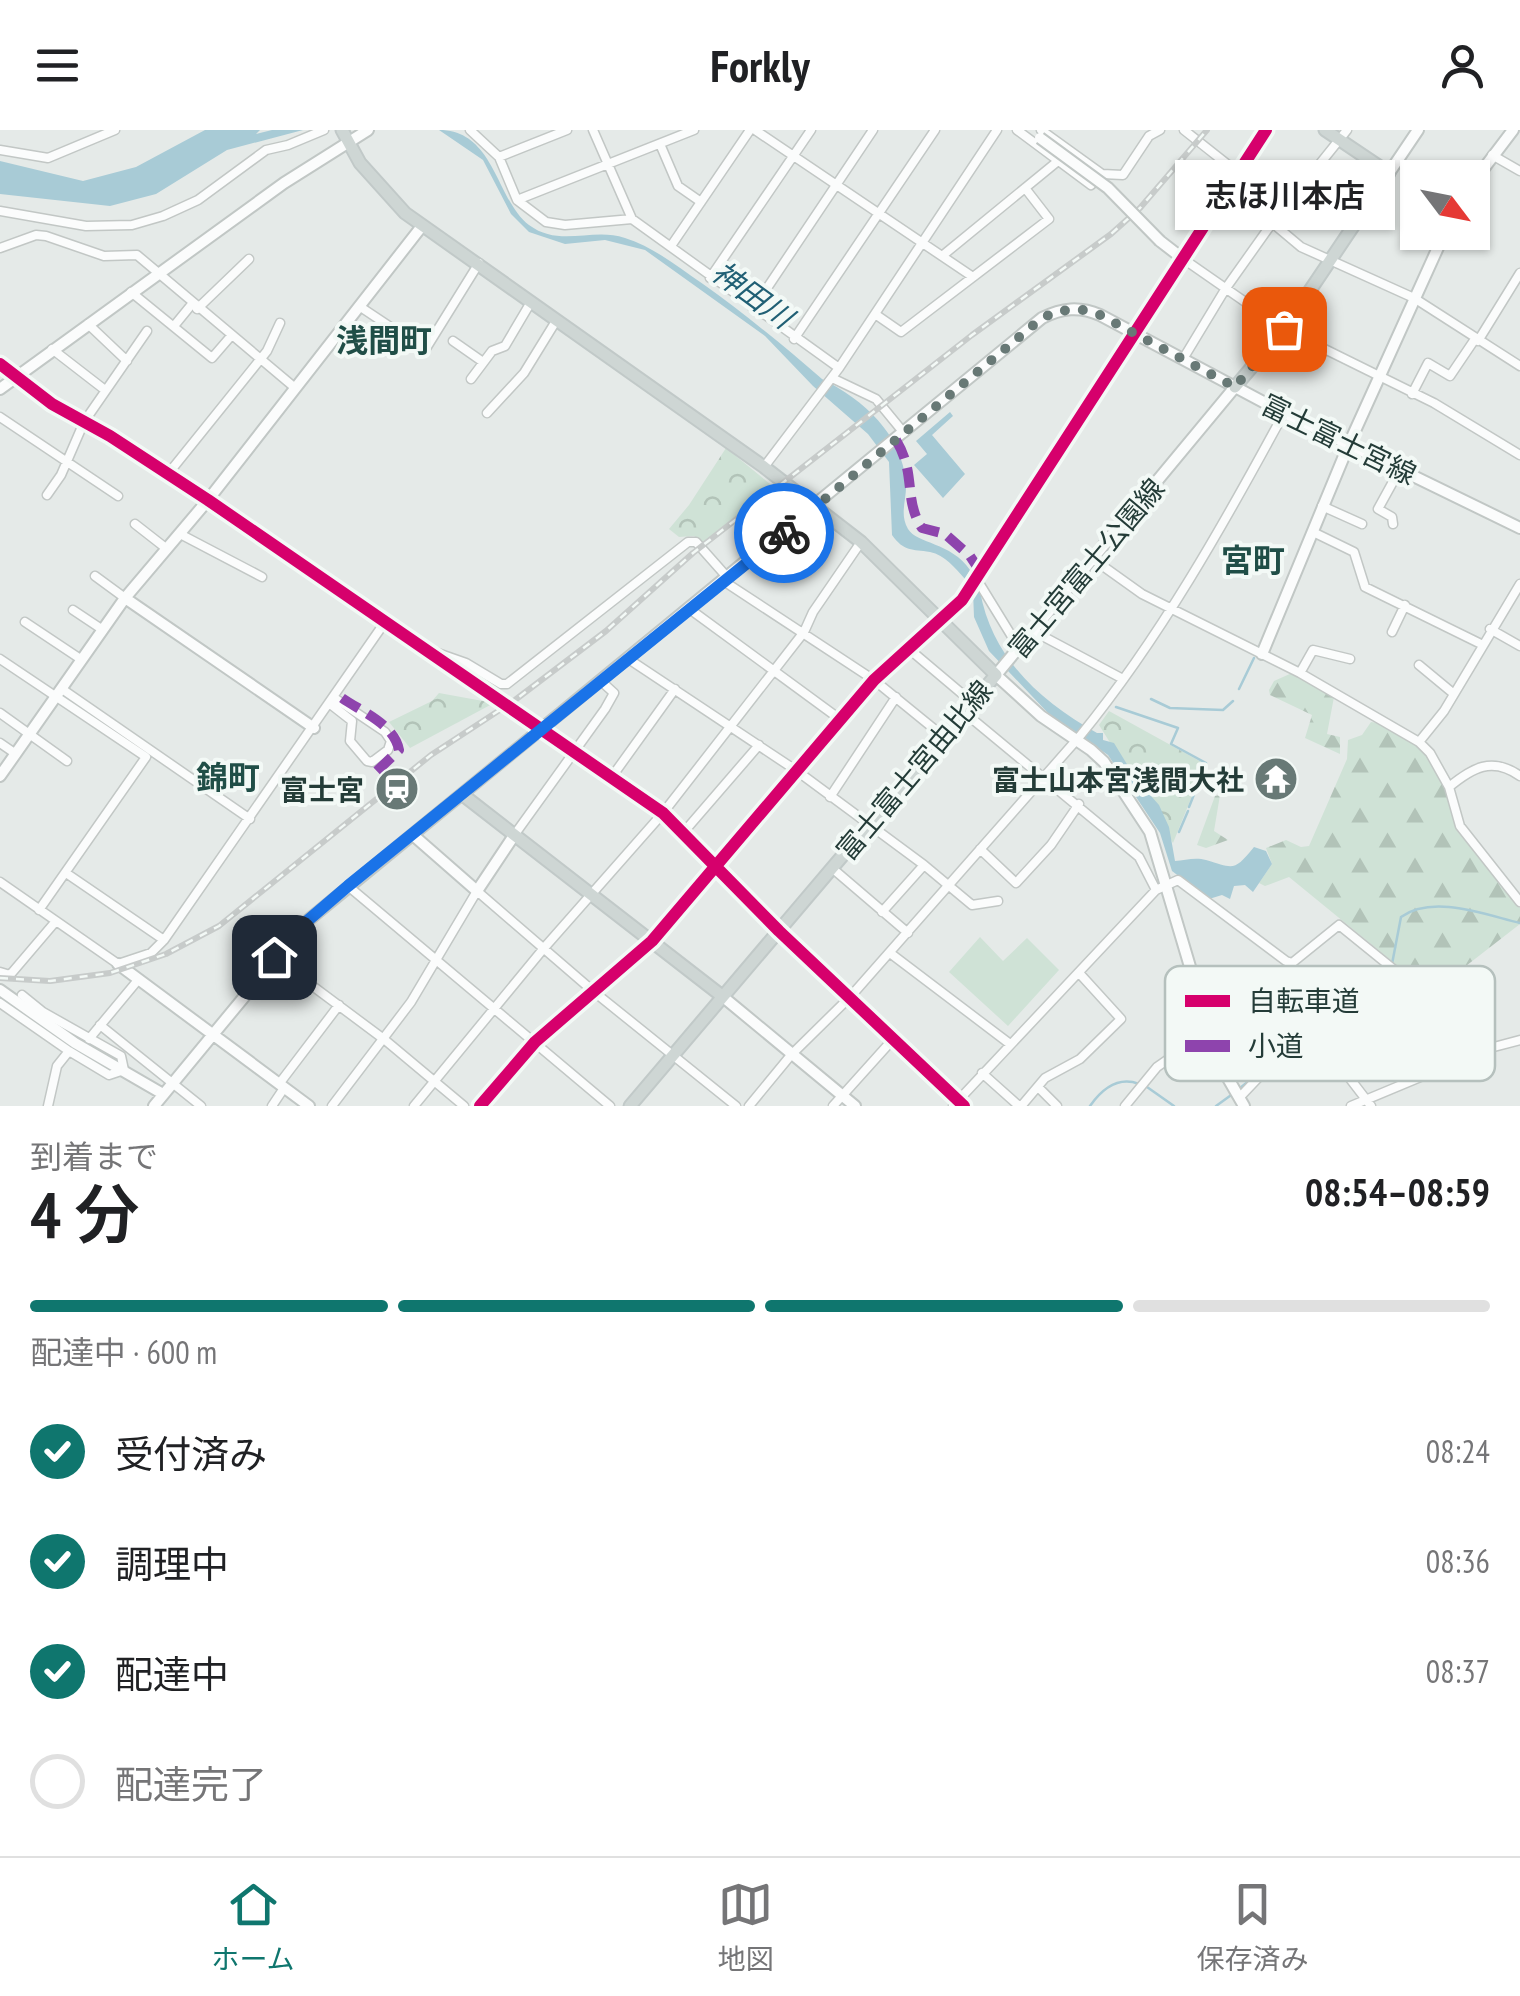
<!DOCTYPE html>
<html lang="ja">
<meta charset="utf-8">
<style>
body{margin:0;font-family:"PT Sans Narrow","Noto Sans JP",sans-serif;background:#f2f2f2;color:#202124;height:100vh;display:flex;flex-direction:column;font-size:38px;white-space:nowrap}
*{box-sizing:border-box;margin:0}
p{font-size:32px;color:#757577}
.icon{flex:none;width:55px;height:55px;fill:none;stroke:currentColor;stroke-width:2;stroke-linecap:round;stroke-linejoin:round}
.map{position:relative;height:976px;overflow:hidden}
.side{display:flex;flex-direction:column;background:#fff;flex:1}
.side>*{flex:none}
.needle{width:65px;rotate:122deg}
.tools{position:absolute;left:1400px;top:30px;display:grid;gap:20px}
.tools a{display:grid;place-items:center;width:90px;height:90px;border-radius:0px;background:#fff;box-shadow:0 2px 8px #0004;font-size:50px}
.pin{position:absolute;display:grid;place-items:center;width:85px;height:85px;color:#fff;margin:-42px;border-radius:20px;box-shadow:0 5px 15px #0006}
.courier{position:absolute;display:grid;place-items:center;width:100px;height:100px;margin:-50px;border:8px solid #1a73e8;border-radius:50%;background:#fff;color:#222;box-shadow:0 2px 12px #0007}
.bubble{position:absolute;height:70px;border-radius:0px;background:#fff;box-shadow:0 2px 8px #0004;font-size:32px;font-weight:600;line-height:70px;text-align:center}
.overview em{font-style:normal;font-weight:600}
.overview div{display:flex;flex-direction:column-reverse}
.overview{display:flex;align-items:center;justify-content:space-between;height:170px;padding:0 30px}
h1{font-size:65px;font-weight:600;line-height:75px}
.bar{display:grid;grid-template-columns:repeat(4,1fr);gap:15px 10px;align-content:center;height:120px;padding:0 30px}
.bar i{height:12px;border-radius:8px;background:#e0e0e0}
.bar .current{background:#0f766e}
.bar p{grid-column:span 4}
ol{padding:0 30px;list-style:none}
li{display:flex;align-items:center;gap:30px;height:110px}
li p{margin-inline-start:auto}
li .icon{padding:10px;border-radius:50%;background:#0f766e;color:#fff;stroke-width:4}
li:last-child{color:#757577}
li i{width:55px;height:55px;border:5px solid #e0e0e0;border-radius:50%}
header{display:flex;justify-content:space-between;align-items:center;height:130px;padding:0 30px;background:#fff;font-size:45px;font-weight:600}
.tab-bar{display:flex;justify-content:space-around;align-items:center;height:140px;border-top:2px solid #e0e0e0;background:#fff;font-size:28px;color:#757577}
.tab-bar a{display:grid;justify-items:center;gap:5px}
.tab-bar .current{color:#0f766e}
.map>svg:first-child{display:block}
.forest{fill:url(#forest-firs)}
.park{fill:url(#park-crowns)}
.pitch{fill:#cfe2d6}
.water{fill:#a8cbd6}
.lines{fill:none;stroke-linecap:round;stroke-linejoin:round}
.stream{stroke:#a8cbd6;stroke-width:2.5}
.street-casing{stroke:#c2c7c5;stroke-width:11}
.secondary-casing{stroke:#c1c7c5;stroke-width:14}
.primary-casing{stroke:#c1c9c8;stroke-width:15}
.street{stroke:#fbfcfc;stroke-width:8}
.secondary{stroke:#fbfcfc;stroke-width:10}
.primary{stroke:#ced6d4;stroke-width:11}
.rail-casing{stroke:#c7cbca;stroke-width:6}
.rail{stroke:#f3f9f6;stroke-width:2.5;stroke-dasharray:8;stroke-linecap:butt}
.secondary-bridge-casing{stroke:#c1c7c5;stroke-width:14;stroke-linecap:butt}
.secondary-bridge{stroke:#fbfcfc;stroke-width:10}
.quiet{stroke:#8e44ad;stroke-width:10;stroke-dasharray:20 10;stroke-linecap:butt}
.cycleway-casing{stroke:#f3f9f6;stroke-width:19}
.cycleway{stroke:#d6006c;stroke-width:12}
.done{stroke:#687976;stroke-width:10;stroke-dasharray:0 18}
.route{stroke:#1a73e8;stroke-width:12}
.labels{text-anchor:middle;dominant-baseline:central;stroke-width:8;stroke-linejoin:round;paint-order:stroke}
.street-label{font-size:28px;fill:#243c38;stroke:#f3f9f6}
.poi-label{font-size:28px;font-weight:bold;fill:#243c38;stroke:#f3f9f6;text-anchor:end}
.water-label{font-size:30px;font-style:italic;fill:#216075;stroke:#f3f9f6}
.quarter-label{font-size:32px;font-weight:bold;fill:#204e47;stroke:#f3f9f6}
.key{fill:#f3f9f6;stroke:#b5c0bd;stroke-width:2.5}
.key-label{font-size:28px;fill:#243c38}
</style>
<header><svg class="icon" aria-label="menu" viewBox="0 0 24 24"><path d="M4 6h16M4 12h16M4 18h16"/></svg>Forkly<svg class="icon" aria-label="person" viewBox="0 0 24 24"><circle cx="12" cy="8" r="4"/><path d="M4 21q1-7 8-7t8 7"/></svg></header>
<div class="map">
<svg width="1520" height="976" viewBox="0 0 1520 976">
<defs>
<pattern id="forest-firs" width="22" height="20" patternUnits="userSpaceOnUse" patternTransform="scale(2.5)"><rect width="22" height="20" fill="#cfe2d6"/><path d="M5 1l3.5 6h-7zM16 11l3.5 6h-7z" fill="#b2c3b8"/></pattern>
<pattern id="park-crowns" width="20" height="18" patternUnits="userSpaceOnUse" patternTransform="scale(2.5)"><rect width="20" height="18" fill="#cfe2d6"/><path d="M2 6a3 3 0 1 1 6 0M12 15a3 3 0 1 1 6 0" fill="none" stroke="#b2c3b8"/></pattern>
</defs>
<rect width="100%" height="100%" fill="#e5eae8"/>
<path class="forest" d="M1292,543l42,24 -7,37 13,3v17l-35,-16 7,-23 -42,-20 -1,-5 5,-9z
M1371,592l7,1 45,27 25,43 10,39 62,76v16l-85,66 -9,-1 -137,-112 -24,9 -6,-3 13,-19 -6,-16 20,-8 15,7 8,-1 38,-87 1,-19 14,-5z
M1220,665l-6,36 14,9 -22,8 -9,-3 18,-49z"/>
<path class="park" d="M726,318l49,40 -70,56 -11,-8 -15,1 -10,-8 20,-24z
M439,563l55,10 -84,45 -21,-26 43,-21z
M1109,581l96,53 -32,79 -74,-118z"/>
<path class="pitch" d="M980,807l23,24 24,-23 32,32 -51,56 -59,-54z"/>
<path class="water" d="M205,0h55l-4,4 16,-4h31l-76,20 -71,44 -46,12 -110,-12v-33l83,20 53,-14z
M439,0c56,0 57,70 90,95 31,23 63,2 96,13 29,9 53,29 78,46 42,30 81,62 119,95 42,21 80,55 84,104 1,16 -7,31 2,46 9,15 43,13 62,41l-5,9c-10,-11 -20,-24 -35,-27 -18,-3 -26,0 -38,-17l-3,-73 -21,-28 -55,-48 -48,-50 -120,-86 -40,-10 -40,4 -36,-12 -18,-18 -28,-54z
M950,282l3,4 -21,19 33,39 -22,24 -29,-33 13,-11 -11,-13z
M977,459l3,2c12,67 60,110 117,142h6v7l11,3 22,36 23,26 10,22 6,34c10,-1 21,-4 31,-1 29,9 28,11 48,-13l12,4 6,13 -19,28 -8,-7 -11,1 -4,13 -8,-4 -13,4 -37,-28 -12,-38 -52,-78 -59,-41 -60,-63 -15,-34 -1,-26z"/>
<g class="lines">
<path class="stream" d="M1239,559l15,-31
M1151,569l19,9 53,2 10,-9
M1116,577l62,21 -7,16 35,19 -3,7
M1189,677l12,-30
M1179,702l9,-21
M1147,957l27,19
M1240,958l146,-115 6,-9 9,-47c32,-23 85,-2 119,6
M1090,976c12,-17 28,-30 49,-22
M1216,976l18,-13"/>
<defs>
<path id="street" d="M470,0l29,27 18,43 29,22 19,3 67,-6
M593,0l39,89 207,149
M755,0l218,147
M1017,0l74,55 11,-11 -61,-44
M1184,0l86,68 9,13 -3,15 25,21 113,51 106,68
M660,14l18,42 23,16
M0,20l48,8 67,-28
M1492,25l28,16
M499,27l68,-27
M1102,44l21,1 26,-39 11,-6
M517,70l177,-70
M0,81l86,15 46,-1 31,-9 35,-16 68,-50 22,-5 36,-15
M671,116l79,-116
M0,118l36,-13 10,1 58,20 33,-1 157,132
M942,126l116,-95
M1182,128l102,71 150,74 86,52
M710,148l101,-148
M131,162l81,66 19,-22
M359,176l66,44 54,-87
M197,179l52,-50
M753,179l120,-179
M875,184l26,18 148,-113 -24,-31
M88,194l39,37
M174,196l18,-22
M794,209l141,-209
M453,211l30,21
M1478,211l42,-68
M52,219l53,41
M1183,229l43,-71 44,-62 77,-96
M0,234l14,14
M832,248l44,21 28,34
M471,249l21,-28 13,-5 26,-44
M1412,264l16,-31 22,13 25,-37
M487,283l37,-40 32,-52
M0,287l118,79
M764,337l75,-99 158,-238
M168,344l99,-123 13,-28
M47,365l14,-20 23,-53 63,-91
M1322,376l40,18
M135,394l32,25
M1393,394l-1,-7 -14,-8 22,-40
M1313,402l41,20 11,35 116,57
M180,404l82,43
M1093,429l49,35 158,79 119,69 11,11 19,34 11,39 60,76
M95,446l30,22
M976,448l43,70
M725,452l149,98 70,57
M73,480l30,20
M691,480l150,110
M25,492l57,38
M1490,499l30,17
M1033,501l90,48
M1392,502l13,-27
M909,519l64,54
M429,520l37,13 35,21h6l181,-142h8l31,35
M0,529l146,98 -107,153
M630,530l167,111 127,94 48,40 26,-4
M1419,535l35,29
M1300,543l13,-23 37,9
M62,559l188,130
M329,573l23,18 -2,20 17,20 5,1 16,-12 3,-9 -6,-9 -52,-35
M0,583l67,48
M965,583l174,144 17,33
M542,602l121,81 116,118 185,175
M1419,612l25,-31 76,-127
M0,613l16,11
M611,648l64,-89
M1449,657c23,-19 43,-31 71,-11
M830,667l66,-100
M683,703l76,-88
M515,704l90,-125 9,-16 -12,-11
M980,719l36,34 35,-38 28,-41
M832,738l76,65
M66,743l98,67
M0,752l118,82 33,-11 13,-13 221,-318
M348,756l262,220
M882,782l42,-47
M890,823l120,91
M275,828l110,82 79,66
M0,842l10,3 46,-54
M1270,863l39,37
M22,865l21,17 78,44 3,14 -15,5 -40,-24 -12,15 -9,40
M1227,866l15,-22 29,18
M1440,872l36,29 14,17
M0,873l69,48
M100,895l101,81
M1318,907l53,69
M89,909l49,-59
M1216,924c24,-32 52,-59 76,-91
M982,943l37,33 4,-2 22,-26 35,-19 41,-40 -41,-45
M279,954l60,-79
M1038,957l19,19
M272,976l12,-18
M332,976l79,-104 66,-111 116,100 143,115
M414,976l130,-158 119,-135 141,-181 9,-20 48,-70
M480,976l55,-64 117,-101 222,-261 88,-80 304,-470
M749,976l42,-51 60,-59 229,-260c80,-98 144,-212 204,-323
M833,976l62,-69
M953,976l203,-216 22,-10 108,81 6,2 47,-38 58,47 -36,23 -43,42 -21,11 -39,30 -19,20
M1125,976l32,-39 23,-16 27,-29
M1351,976l139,-58 30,-8"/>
<path id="secondary" d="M1389,43l29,-43
M1472,54l41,-54
M1160,111l22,17
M14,248l194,122 334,232
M1235,257l-239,288 45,41 50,34 13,12 46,70 68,229 26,45
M0,259l284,-206 84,-53
M125,468l189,130
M1262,524l87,-210 96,-212
M0,646l125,-178 83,-98 214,-274
M413,705l64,56 38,-57
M118,834l191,142
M0,860l75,53 88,51
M722,866l133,110
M154,976l152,-184 736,-604c20,-10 37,-12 58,-3l184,98 236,115"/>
<path id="primary" d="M342,0l18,33 45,50 359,254 97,75 135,133 -366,431
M1235,257l49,-58 105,-156 -64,-43
M463,665l259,201"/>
</defs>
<use href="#street" class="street-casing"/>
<use href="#secondary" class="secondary-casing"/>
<use href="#primary" class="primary-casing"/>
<use href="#street" class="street"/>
<use href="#secondary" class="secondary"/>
<use href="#primary" class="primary"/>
<defs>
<path id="rail" d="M0,848l50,3 60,-8 56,-19 53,-28 212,-171 84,-55 91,-69 87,-78 279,-218 139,-101 29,-26 67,-78"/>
</defs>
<use href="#rail" class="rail-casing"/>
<use href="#rail" class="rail"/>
<defs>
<path id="secondary-bridge" d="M1040,8l68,50 52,53"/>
</defs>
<use href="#secondary-bridge" class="secondary-bridge-casing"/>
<use href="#secondary-bridge" class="secondary-bridge"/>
<path class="quiet" d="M896,310c21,35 7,59 26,88l23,6 25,22 10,15
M342,568c20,14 52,26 57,52l-23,22 -7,-2"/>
<defs>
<path id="cycleway" d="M0,234l52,40 58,32 98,64 455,313 116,118 185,175
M480,976l55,-64 117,-101 222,-261 88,-80 304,-470"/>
</defs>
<use href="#cycleway" class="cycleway-casing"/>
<use href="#cycleway" class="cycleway"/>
</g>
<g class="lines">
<path class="done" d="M784,403l258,-215c20,-9 37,-12 58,-3l135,72 49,-58"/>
<path class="route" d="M274,827l32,-35 42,-36 436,-353"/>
</g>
<defs>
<symbol id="temple-disc" viewBox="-11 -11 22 22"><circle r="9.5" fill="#687976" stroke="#f3f9f6"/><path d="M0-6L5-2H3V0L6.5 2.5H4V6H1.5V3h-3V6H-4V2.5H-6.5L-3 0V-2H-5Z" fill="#fff"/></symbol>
<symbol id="station-disc" viewBox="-11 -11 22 22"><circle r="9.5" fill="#687976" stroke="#f3f9f6"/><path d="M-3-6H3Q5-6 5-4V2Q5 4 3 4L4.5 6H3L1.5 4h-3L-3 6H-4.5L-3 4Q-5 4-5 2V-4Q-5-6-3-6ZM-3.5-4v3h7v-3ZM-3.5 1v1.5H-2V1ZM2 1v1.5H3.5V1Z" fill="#fff"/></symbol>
</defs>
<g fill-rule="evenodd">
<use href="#temple-disc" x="1251" y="624" width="50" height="50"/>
<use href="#station-disc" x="372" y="634" width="50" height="50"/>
</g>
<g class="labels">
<g class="street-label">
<text transform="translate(1339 309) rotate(26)">富士富士宮線</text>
<text transform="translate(1086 438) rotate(-50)">富士宮富士公園線</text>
<text transform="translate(914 640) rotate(-50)">富士富士宮由比線</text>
</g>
<g class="poi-label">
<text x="1244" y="649">富士山本宮浅間大社</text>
<text x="364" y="659">富士宮</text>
</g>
<g class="water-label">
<text transform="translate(753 164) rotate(36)">神田川</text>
</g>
<g class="quarter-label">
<text x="384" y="210">浅間町</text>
<text x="1253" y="430">宮町</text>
<text x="228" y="647">錦町</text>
</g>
</g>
<rect x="1165" y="836" width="330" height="115" rx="15" class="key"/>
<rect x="1185" y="865" width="45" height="12" fill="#d6006c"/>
<rect x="1185" y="910" width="45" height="12" fill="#8e44ad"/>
<g class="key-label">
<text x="1248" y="881">自転車道</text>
<text x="1248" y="926">小道</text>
</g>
</svg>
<div class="tools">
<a><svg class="needle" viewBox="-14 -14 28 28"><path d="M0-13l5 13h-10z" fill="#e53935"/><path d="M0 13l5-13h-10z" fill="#757577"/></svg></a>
</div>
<div class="pin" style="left:1284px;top:199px;background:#ea580c"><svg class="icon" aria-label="bag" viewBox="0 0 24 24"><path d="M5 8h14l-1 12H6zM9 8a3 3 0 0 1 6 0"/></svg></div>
<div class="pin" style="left:274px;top:827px;background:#1f2937"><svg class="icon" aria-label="home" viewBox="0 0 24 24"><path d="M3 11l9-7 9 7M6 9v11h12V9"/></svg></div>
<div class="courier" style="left:784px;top:403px"><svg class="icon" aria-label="bike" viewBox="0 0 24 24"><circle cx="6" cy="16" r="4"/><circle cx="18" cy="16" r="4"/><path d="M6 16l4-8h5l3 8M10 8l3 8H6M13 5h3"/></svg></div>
<div class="bubble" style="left:1175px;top:30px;width:220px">志ほ川本店</div>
</div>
<section class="side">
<div class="overview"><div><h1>4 分</h1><p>到着まで</p></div><em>08:54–08:59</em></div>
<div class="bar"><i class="current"></i><i class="current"></i><i class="current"></i><i></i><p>配達中 · 600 m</p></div>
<ol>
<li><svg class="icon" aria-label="check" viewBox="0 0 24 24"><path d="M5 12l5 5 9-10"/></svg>受付済み<p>08:24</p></li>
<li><svg class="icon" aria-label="check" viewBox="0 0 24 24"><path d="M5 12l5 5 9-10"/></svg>調理中<p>08:36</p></li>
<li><svg class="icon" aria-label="check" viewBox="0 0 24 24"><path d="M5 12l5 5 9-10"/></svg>配達中<p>08:37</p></li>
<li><i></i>配達完了</li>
</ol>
</section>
<nav class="tab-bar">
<a class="current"><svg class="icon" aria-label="home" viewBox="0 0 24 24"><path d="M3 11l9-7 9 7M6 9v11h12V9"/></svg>ホーム</a>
<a><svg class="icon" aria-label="map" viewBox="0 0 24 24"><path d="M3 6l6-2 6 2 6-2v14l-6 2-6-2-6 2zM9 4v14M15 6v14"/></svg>地図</a>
<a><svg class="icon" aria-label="saved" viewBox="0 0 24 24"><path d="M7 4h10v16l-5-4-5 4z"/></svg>保存済み</a>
</nav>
